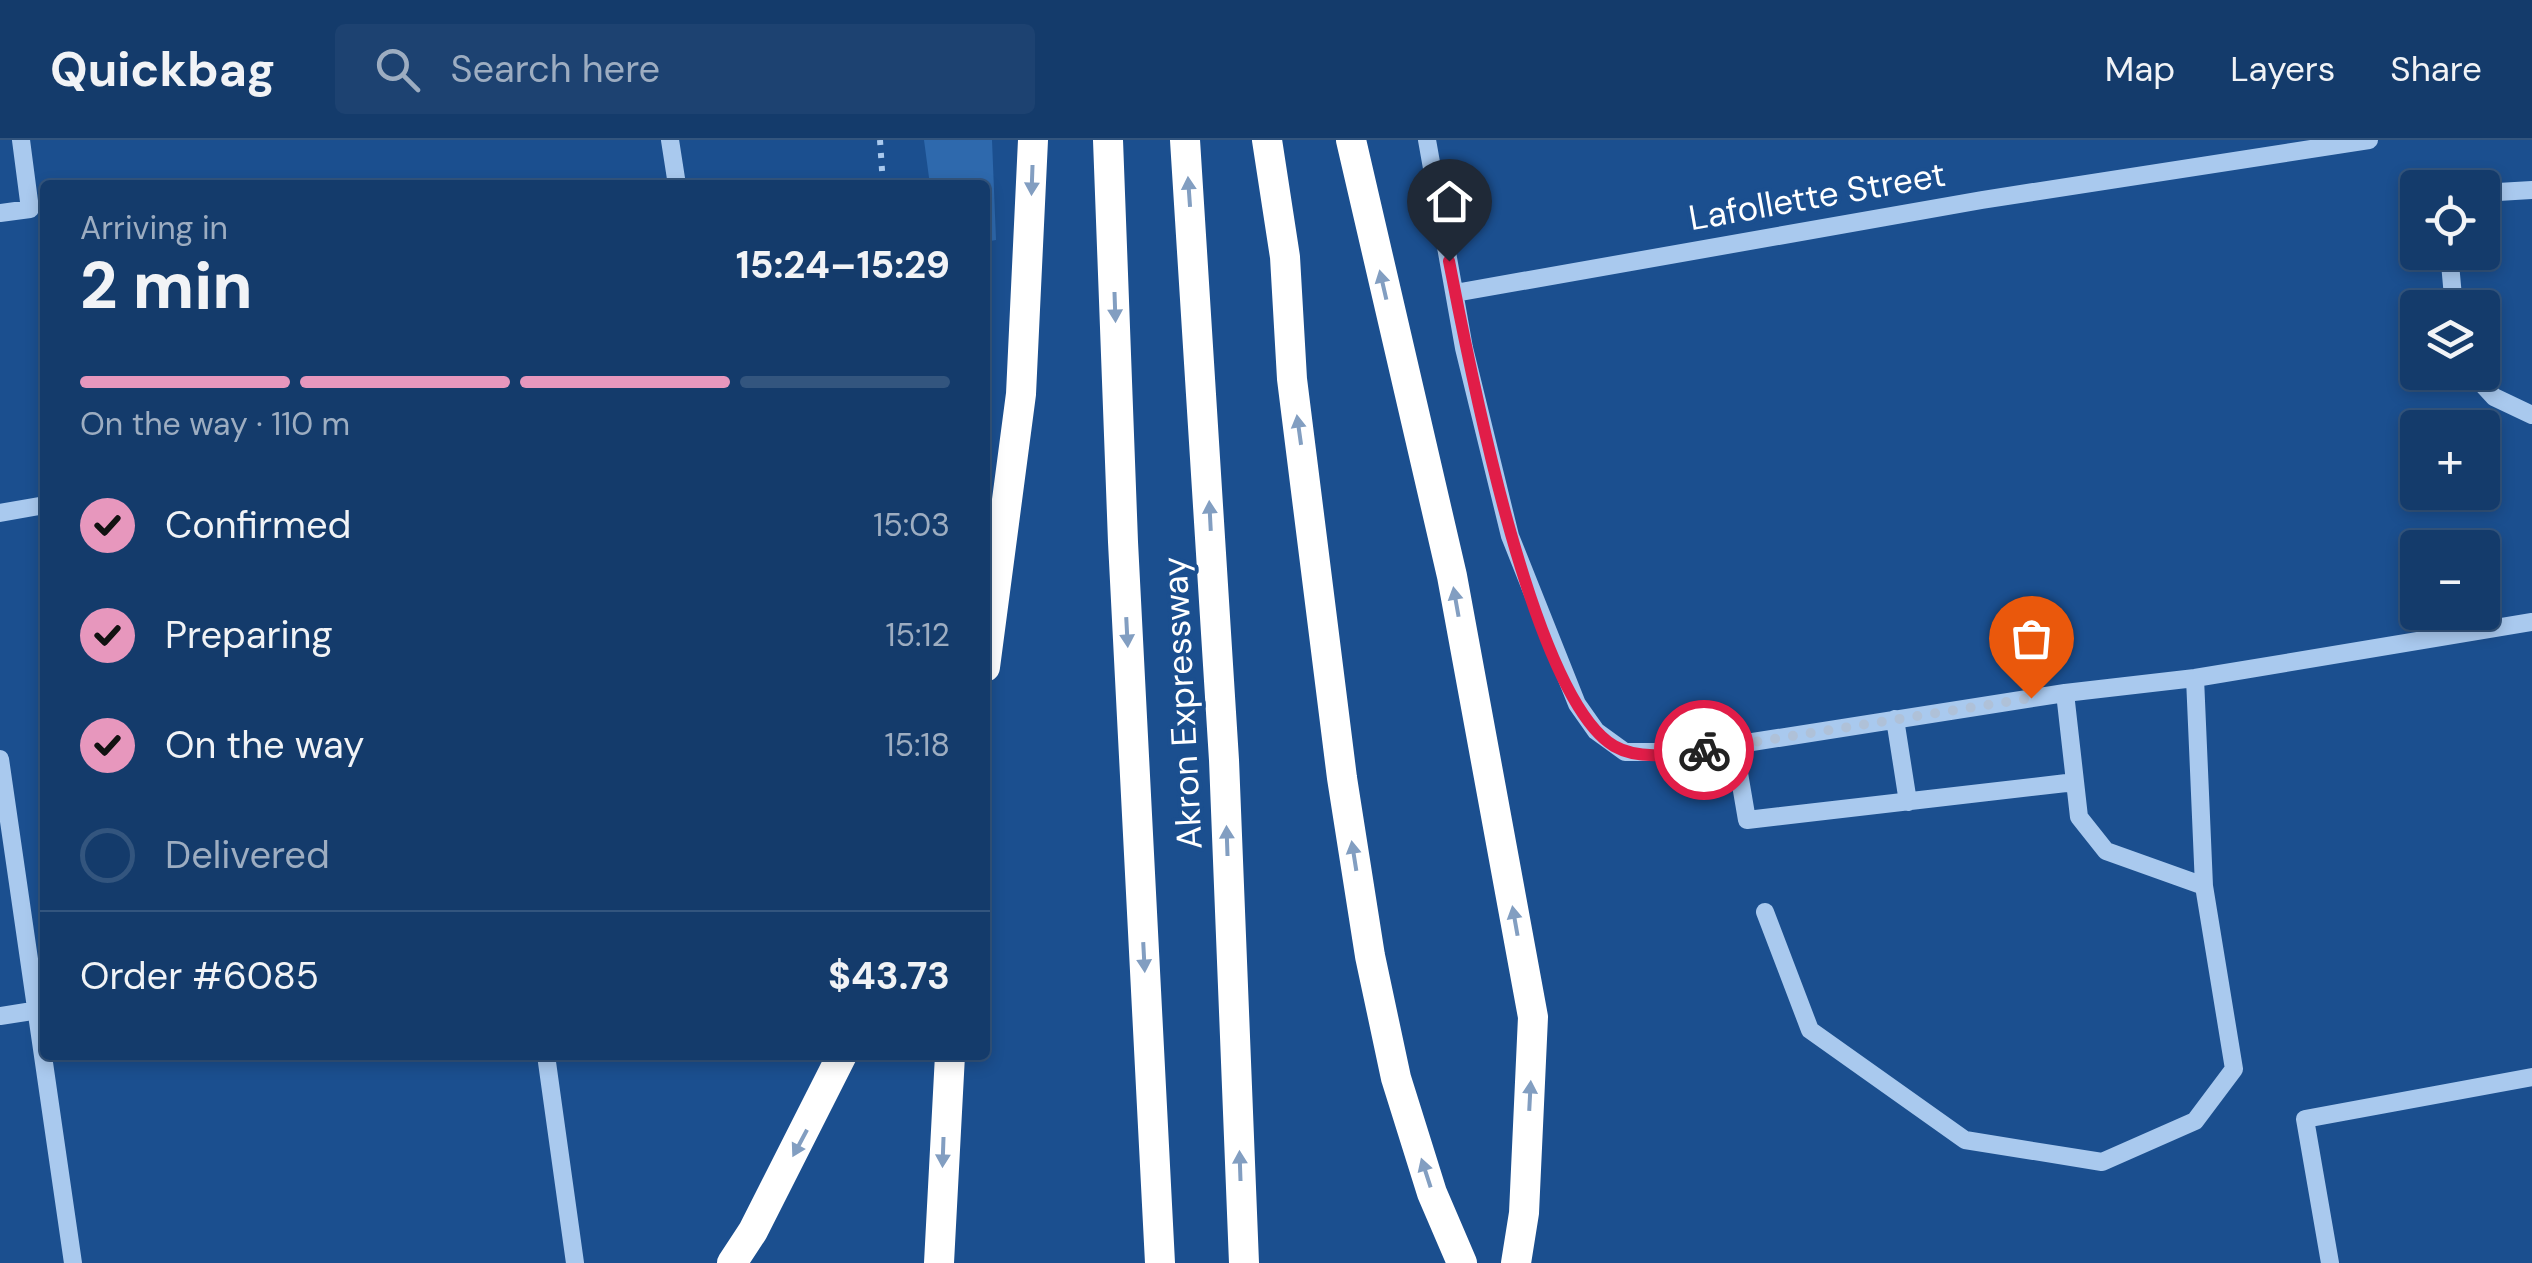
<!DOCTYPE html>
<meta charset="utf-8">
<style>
body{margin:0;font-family:"DM Sans",sans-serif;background:#1d4271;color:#f1f3f6;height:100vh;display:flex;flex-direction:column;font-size:38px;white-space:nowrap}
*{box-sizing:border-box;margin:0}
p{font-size:32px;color:#9dadc1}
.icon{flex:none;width:55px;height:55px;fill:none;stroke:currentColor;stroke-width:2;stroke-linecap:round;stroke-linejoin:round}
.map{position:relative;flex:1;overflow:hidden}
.sheet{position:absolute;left:40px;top:40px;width:950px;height:880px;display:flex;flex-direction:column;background:#143b6b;border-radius:10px;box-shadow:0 5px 15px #0003,0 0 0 2px #33557e}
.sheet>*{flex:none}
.fabs{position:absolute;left:2400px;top:30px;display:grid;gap:20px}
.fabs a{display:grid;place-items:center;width:100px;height:100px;border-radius:10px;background:#143b6b;box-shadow:0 5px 15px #0003,0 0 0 2px #33557e;font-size:50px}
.pin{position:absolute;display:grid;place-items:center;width:85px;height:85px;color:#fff;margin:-102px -42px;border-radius:50% 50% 50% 0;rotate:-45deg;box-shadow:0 0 10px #0007}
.pin .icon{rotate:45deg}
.courier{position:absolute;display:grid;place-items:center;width:100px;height:100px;margin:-50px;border:8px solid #e11d48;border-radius:50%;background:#fff;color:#222;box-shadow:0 2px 12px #0007}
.head em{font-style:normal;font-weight:800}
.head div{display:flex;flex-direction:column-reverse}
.head{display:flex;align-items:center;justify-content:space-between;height:170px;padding:0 40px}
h1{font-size:65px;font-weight:800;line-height:75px}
.bar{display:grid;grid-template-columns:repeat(4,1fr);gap:15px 10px;align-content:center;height:120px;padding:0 40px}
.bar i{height:12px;border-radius:8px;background:#33557e}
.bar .active{background:#e797bd}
.bar p{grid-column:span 4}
.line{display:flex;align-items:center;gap:25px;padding:0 40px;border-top:2px solid #33557e}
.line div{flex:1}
ol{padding:0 40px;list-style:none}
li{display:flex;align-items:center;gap:30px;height:110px}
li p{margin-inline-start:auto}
li .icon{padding:10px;border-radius:50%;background:#e797bd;color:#111;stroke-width:4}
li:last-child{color:#9dadc1}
li i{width:55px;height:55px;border:5px solid #33557e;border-radius:50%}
header{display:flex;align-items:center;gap:60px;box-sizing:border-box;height:140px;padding:0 50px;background:#143b6b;border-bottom:2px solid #33557e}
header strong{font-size:48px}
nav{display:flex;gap:55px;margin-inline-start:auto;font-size:35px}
.search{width:700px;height:90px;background:#1d4271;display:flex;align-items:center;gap:25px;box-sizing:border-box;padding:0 35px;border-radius:10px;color:#9dadc1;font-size:38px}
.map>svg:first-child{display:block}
.green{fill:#2e69ad}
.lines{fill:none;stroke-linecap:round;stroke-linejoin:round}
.path{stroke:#a9c9ee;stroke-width:6;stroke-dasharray:5 8;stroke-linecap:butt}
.minor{stroke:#a9c9ee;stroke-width:18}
.highway{stroke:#fff;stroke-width:30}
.oneway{fill:#829ec1}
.done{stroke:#afc1d8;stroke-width:10;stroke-dasharray:0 18}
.route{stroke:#e11d48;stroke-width:12}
.labels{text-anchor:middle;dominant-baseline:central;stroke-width:8;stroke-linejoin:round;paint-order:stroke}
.street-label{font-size:35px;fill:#fff;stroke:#1b4f8f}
</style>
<header>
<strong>Quickbag</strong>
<div class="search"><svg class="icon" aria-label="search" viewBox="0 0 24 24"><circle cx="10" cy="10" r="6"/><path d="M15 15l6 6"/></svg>Search here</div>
<nav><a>Map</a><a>Layers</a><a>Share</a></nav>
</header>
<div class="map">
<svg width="2532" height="1123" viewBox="0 0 2532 1123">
<rect width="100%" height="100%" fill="#1b4f8f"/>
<path class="green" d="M924,0h68l4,100 -11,2v-57h-55z"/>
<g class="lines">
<path class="path" d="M880,0l3,45"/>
<path class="minor" d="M670,0l7,45
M1427,0l37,208 46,188 67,168 19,27 29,21h64l376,-59 130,-15 337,-56
M2482,65l16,-13 34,-2
M0,73l30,-4 -9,-69
M2449,112l5,56
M1455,153l527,-93 387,-60
M2471,232l23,25 38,18
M0,373l45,-8
M2195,538l9,208
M1895,579l13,83
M1734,604l13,76 328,-38
M0,619l73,504
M1765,772l45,118 155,110 137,22 93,-41 39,-52 -30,-183 -98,-35 -27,-34 -14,-124
M0,876l45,-7
M546,915l29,208
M2330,1123l-25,-144 227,-42"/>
<path class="highway" d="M1108,0l15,402 37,721
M1185,0l39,620 20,503
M1267,0l18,117 7,122 50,399 28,178 26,122 36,115 30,70
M1351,0l101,436 81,441 -9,196 -8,50
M985,527l36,-273 12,-254
M732,1123l21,-32 89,-176
M939,1123l11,-208"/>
</g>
<defs><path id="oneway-solid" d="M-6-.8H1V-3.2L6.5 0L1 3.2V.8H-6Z" transform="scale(2.5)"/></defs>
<g class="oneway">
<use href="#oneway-solid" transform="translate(1032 40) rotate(92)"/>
<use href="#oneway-solid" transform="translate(1189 52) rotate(-94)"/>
<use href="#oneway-solid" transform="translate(1383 145) rotate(-103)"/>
<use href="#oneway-solid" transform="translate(1115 167) rotate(88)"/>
<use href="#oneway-solid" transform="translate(1299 290) rotate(-98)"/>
<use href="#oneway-solid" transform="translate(1210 376) rotate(-93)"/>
<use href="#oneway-solid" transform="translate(1456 462) rotate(-100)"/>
<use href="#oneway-solid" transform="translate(1127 492) rotate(87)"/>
<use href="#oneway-solid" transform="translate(1227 701) rotate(-92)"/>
<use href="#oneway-solid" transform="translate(1354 716) rotate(-99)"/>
<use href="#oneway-solid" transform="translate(1515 781) rotate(-100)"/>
<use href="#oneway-solid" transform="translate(1144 817) rotate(87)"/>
<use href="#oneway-solid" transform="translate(1530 956) rotate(-87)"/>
<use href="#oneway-solid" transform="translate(800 1003) rotate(118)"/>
<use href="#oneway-solid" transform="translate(943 1012) rotate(92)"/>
<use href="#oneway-solid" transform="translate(1240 1026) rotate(-92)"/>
<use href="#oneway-solid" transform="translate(1426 1033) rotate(-108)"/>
</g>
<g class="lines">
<path class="done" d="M1704,610l327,-52"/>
<path class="route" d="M1449,121c19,97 82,436 165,485 26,15 61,8 90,4"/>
</g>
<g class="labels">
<g class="street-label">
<text transform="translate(1817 56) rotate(-10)">Lafollette Street</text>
<text transform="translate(1182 563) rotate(-93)">Akron Expressway</text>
</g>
</g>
</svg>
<div class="fabs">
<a><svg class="icon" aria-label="locate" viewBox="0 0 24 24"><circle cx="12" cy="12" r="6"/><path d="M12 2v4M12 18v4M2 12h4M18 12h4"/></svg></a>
<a><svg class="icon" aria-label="layers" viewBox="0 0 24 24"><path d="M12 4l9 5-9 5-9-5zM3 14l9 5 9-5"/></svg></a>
<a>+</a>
<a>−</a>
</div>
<div class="pin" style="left:2031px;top:558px;background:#ea580c"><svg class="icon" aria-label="bag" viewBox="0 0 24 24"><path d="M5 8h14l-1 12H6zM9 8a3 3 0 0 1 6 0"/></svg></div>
<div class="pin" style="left:1449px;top:121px;background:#1f2937"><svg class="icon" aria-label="home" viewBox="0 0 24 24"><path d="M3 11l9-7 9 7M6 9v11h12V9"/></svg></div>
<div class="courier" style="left:1704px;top:610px"><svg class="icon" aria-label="bike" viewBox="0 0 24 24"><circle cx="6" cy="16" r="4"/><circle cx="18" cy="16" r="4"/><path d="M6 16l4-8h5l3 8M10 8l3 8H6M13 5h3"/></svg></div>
<section class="sheet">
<div class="head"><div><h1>2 min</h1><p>Arriving in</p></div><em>15:24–15:29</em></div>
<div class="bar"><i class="active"></i><i class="active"></i><i class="active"></i><i></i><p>On the way · 110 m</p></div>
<ol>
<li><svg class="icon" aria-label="check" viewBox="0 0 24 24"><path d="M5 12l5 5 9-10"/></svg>Confirmed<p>15:03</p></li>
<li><svg class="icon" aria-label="check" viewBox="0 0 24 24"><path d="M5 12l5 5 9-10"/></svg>Preparing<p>15:12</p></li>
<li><svg class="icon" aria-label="check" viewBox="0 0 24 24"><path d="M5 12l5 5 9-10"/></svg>On the way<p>15:18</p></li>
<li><i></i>Delivered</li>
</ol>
<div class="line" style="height:130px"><div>Order #6085</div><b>$43.73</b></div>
</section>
</div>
